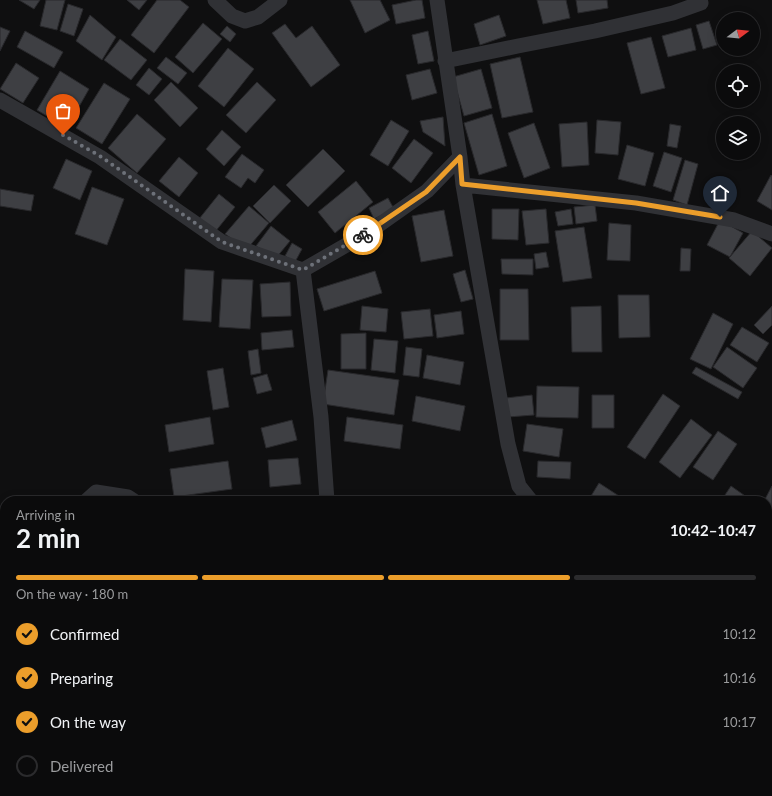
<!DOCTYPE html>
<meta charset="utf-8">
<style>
body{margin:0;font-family:Lato,sans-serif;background:#19191a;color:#f1f3f6;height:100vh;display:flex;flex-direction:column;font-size:15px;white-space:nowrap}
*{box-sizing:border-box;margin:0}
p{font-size:13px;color:#9a9b9d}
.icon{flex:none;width:22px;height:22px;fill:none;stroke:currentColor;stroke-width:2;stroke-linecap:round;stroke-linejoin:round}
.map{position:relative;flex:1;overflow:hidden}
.drawer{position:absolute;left:0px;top:496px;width:772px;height:300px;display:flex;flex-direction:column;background:#0b0b0c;border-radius:16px 16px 0 0;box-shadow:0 2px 10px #0003,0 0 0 1px #2b2b2d}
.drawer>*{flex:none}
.needle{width:26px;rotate:74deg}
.buttons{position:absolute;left:716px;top:12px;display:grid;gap:8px}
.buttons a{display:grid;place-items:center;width:44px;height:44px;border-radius:50%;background:#0b0b0c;box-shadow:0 2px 10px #0003,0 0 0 1px #2b2b2d;font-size:20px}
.pin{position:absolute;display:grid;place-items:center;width:34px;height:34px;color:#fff;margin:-41px -17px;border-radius:50% 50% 50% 0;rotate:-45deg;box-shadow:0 0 4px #0007}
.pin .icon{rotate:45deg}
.courier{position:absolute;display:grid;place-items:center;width:40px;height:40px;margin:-20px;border:3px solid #ec9e2b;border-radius:50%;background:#fff;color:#222;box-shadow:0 1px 5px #0007}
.summary em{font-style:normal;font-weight:700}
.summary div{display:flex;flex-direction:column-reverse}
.summary{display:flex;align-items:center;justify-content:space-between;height:68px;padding:0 16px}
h1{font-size:26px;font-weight:700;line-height:30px}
.bar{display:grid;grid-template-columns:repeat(4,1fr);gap:6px 4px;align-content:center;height:48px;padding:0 16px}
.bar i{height:5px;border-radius:3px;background:#2b2b2d}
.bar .active{background:#ec9e2b}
.bar p{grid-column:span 4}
ol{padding:0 16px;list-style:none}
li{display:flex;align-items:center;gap:12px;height:44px}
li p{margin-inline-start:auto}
li .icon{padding:4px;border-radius:50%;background:#ec9e2b;color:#111;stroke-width:4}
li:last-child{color:#9a9b9d}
li i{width:22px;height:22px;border:2px solid #2b2b2d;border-radius:50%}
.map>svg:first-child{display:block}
.building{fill:#3e3f43;stroke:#29292c}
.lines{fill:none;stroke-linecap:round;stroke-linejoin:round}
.minor{stroke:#303135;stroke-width:15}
.done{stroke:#6d7179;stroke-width:4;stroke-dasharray:0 7.2}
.route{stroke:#ec9e2b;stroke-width:5}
</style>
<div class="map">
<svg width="772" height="796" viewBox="0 0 772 796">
<rect width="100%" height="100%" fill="#0f0f10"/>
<path class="building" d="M19,0h21l-6,9z
M46,0h19l-8,30 -17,-4z
M127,0h20l-8,10z
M157,0h23l9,7 -35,46 -23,-18z
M350,0h30l10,20 -25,13z
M416,0h6l3,18 -29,6 -4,-19z
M537,0h29l4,18 -27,6z
M576,0h31l1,8 -30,5z
M68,4l15,5 -9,27 -14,-5z
M90,15l26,22 -14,23 -26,-19z
M499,15l7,21 -26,9 -6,-21z
M709,21l8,24 -14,4 -7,-24z
M203,23l19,16 -29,34 -18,-16z
M285,24l11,14 16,-12 28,39 -29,22 -39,-54z
M227,26l9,8 -6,8 -10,-8z
M0,27l10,4 -10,20z
M691,28l5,22 -28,7 -6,-21z
M25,31l38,21 -9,16 -37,-21z
M428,31l6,30 -16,3 -6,-29z
M651,37l14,51 -24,6 -14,-51z
M120,39l27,21 -16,20 -27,-20z
M228,48l26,21 -30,38 -26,-21z
M166,57l21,16 -9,11 -21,-16z
M520,57l13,55 -31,6 -12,-54z
M16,63l23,15 -16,25 -23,-14z
M149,68l13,11 -13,16 -13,-10z
M430,69l7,24 -25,7 -6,-25z
M481,69l11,39 -28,8 -11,-39z
M60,71l29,18 -22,39 -30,-18z
M171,82l27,26 -18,19 -26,-27z
M257,82l19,18 -30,33 -20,-18z
M104,83l26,16 -28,45 -26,-16z
M137,114l29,25 -29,34 -29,-25z
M492,114l15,52 -28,9 -15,-52z
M443,117l2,29 -22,-14 -3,-11z
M391,120l18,11 -21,35 -18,-11z
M597,120l24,2 -3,33 -23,-2z
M587,122l2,43 -27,2 -3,-43z
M534,123l16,45 -26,10 -16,-45z
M670,124l11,2 -4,22 -10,-2z
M222,130l19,17 -17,19 -18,-17z
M414,139l19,14 -22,30 -19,-15z
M627,145l27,8 -9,33 -27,-7z
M323,149l22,22 -37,36 -22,-22z
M664,152l18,6 -11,34 -18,-6z
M242,154l22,16 -9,13 -7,-5 -7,10 -16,-11z
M179,157l19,16 -19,24 -20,-16z
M66,159l26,12 -12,29 -27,-12z
M685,160l13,4 -11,41 -14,-5z
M771,175l1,1v34l-15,-9z
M356,181l17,21 -38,31 -17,-21z
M274,185l17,16 -21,22 -17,-17z
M92,187l32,12 -17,46 -32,-11z
M0,189l34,6 -3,16 -31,-5z
M219,194l16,13 -20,25 -16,-13z
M388,198l6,11 -20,10 -5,-11z
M595,205l2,16 -21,3 -2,-17z
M249,206l20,17 -22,26 -22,-15z
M492,209h27l-1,31 -26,-1z
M546,209l3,34 -23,2 -4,-34z
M571,209l2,15 -15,2 -3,-14z
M444,210l9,46 -32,6 -9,-46z
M720,220l23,13 -13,24 -23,-12z
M609,223l22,2 -1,36 -23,-1z
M271,226l19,15 -14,17 -20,-12z
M584,227l8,51 -29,4 -8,-51z
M752,231l20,17 -22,28 -21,-18z
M292,243l10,6 -7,13 -10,-6z
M681,248l10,1 -1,22h-10z
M546,252l3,15 -13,2 -2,-15z
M501,259h32v16l-31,-1z
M185,269l29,2 -3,51 -28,-2z
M465,270l8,29 -12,3 -8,-28z
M375,271l7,22 -58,18 -7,-22z
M222,279l31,1 -3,49 -31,-2z
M290,282l1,34 -29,1 -2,-33z
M500,289h28l1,51h-29z
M618,295h31l1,42 -31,1z
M362,306l26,3 -2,23 -26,-2z
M601,306l1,46h-30l-1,-45z
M772,306v19l-9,9 -9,-9z
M430,309l3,27 -29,3 -3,-27z
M461,311l3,23 -27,4 -3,-23z
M713,313l20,11 -22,45 -21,-10z
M742,327l27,16 -12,19 -27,-17z
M292,330l2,17 -32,3 -1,-17z
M366,333v36h-25v-35z
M374,339l24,2 -3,32 -24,-3z
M406,347l16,2 -3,28 -16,-2z
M727,347l30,21 -14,20 -30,-21z
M258,349l3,24 -10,2 -3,-24z
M427,355l37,7 -4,23 -37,-7z
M696,367l46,25 -4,7 -46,-26z
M223,368l6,39 -16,3 -6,-39z
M328,370l71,10 -5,35 -71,-11z
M267,374l5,16 -15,4 -4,-16z
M537,386l42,1 -1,31 -42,-1z
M663,394l17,12 -35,53 -18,-12z
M532,395l2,20 -26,2 -2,-19z
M592,395h22v33h-22z
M416,396l49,10 -5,25 -48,-10z
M210,417l4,27 -45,8 -4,-27z
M347,417l56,8 -3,24 -56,-8z
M691,419l21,16 -32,43 -21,-16z
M292,420l5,20 -31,8 -5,-20z
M527,424l36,5 -4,28 -36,-6z
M718,431l19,13 -24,36 -20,-13z
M298,458l3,26 -31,3 -2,-27z
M228,461l4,28 -58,8 -4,-28z
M538,461l33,1 -1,17 -33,-2z
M599,483l20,13 -4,5h-27z
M731,486l17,12 -2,3h-25z
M772,486v49l-1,1 -4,-2v-33h-3z
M266,496v5h-22v-4z
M367,496l27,5h-28z
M197,497l1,4h-28z
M772,596v34l-5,-3v-24z
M767,630l5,3v16l-5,-4z
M771,664l1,1v31l-5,-4v-22z
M5,714v21l-5,2v-21z
M767,757l5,1v38h-16l1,-5h10z
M5,758v13l-5,-12z
M9,791h32l2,5h-32z
M56,791h58v2l-9,3h-47z
M186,791h12l-10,5z
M491,791h35l4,2 -2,3h-39z"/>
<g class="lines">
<path class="minor" d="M215,0l17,16 13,5 13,-4 22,-17
M437,0l23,157 3,28 45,259 11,42 12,15
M445,61l73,-15 77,-15 78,-18 28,-10
M0,100l100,57 122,85 81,28 66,-38 58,-41 33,-34
M463,185l173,18 98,17 38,14
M303,270l18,147 6,84
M86,501l10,-9 32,5 6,4
M767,552l5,-7
M0,562l5,-3
M0,706l5,-3
M613,791l37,5
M665,791v5
M451,796l1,-5"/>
</g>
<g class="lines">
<path class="done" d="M63,135l37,21 122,86 81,28 60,-35"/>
<path class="route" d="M363,235l63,-43 34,-35 2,27 174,19 84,14"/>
</g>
</svg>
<div class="buttons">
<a><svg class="needle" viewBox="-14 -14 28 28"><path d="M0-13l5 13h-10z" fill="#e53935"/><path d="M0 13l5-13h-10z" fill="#9a9b9d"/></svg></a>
<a><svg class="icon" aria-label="locate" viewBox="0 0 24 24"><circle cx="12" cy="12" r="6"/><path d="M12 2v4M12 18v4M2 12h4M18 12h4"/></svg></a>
<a><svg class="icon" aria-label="layers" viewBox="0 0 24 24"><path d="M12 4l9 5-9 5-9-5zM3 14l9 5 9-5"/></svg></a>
</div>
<div class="pin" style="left:63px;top:135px;background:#ea580c"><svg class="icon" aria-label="bag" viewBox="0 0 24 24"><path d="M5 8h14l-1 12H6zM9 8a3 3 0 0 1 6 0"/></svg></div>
<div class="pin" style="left:720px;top:217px;background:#1f2937"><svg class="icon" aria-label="home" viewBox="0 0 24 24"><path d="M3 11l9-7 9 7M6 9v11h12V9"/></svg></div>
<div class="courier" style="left:363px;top:235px"><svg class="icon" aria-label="bike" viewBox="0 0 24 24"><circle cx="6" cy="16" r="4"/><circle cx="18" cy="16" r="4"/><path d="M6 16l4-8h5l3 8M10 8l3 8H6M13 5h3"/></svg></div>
<section class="drawer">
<div class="summary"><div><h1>2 min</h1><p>Arriving in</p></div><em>10:42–10:47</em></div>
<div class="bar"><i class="active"></i><i class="active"></i><i class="active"></i><i></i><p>On the way · 180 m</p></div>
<ol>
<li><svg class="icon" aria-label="check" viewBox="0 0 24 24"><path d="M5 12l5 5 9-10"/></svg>Confirmed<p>10:12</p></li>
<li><svg class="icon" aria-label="check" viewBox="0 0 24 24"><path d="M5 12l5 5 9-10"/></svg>Preparing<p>10:16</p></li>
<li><svg class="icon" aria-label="check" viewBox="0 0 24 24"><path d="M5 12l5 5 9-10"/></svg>On the way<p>10:17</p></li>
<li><i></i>Delivered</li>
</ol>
</section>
</div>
